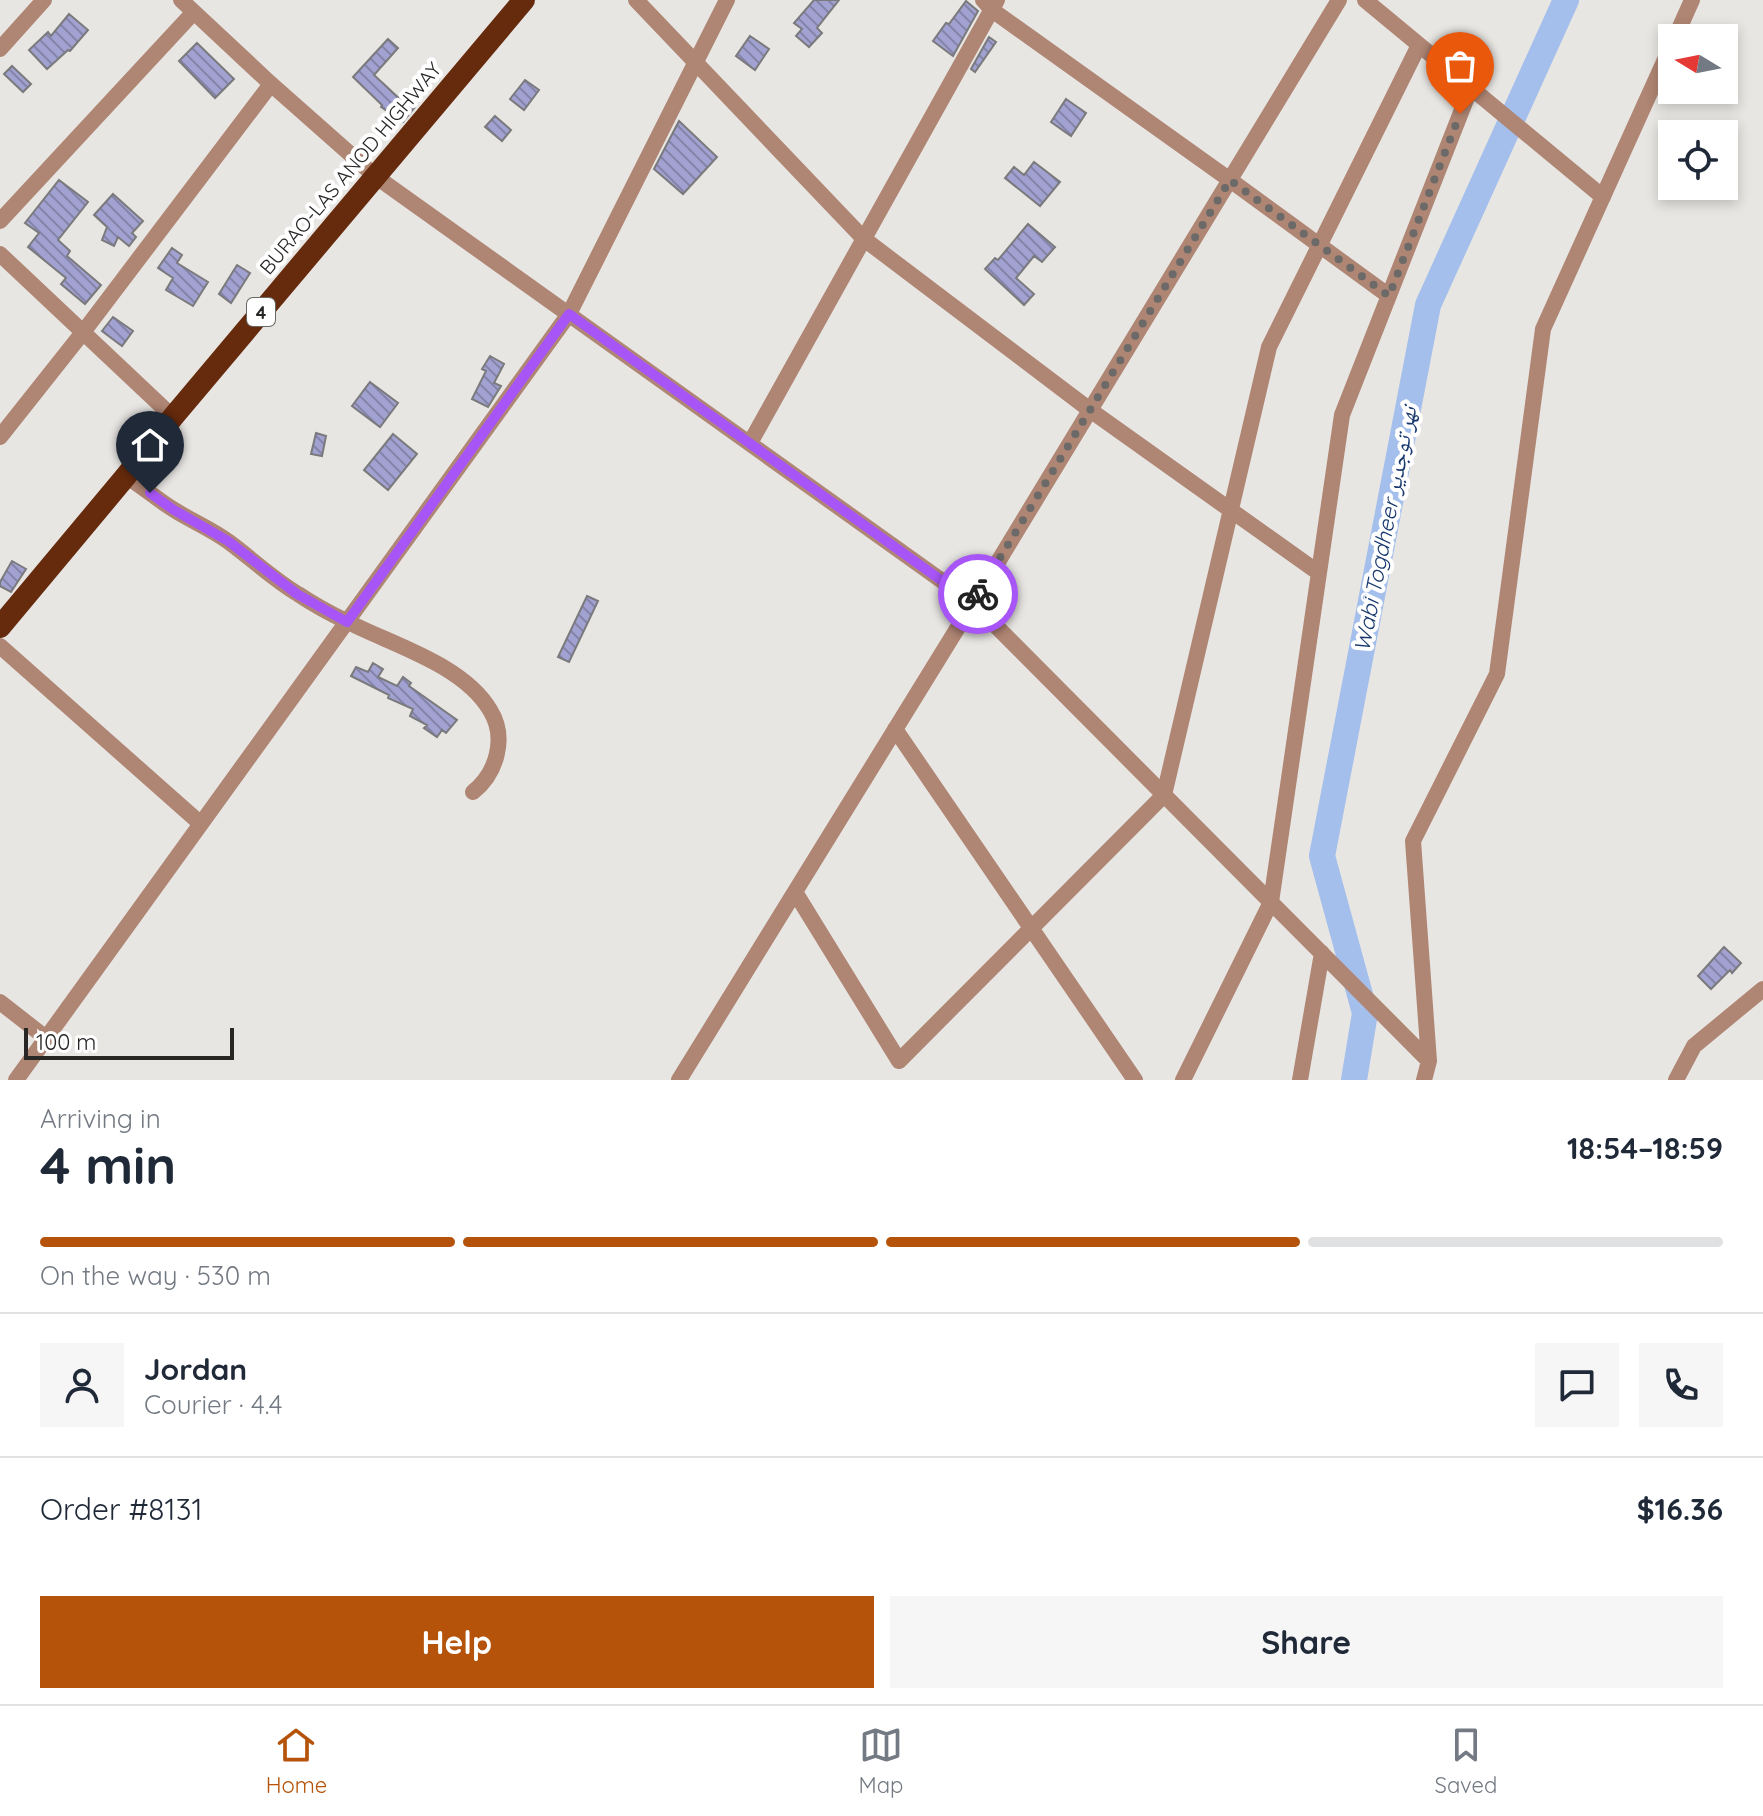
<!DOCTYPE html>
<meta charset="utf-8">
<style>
body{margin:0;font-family:Quicksand,"Noto Naskh Arabic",sans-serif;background:#f6f6f7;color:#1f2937;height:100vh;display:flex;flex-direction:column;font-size:30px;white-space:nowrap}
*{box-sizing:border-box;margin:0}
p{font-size:26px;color:#747a83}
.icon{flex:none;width:44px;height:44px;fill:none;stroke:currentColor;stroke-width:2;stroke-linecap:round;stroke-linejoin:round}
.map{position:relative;height:1080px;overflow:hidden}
.details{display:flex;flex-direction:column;background:#fff;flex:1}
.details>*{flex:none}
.needle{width:52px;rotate:280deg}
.tools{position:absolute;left:1658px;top:24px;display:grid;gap:16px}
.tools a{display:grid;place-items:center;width:80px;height:80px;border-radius:0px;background:#fff;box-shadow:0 4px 12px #0003;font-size:40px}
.scale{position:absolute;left:24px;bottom:20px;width:210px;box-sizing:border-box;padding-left:8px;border:4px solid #282726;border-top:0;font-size:22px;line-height:28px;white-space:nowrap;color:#282726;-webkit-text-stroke:6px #fff;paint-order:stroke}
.pin{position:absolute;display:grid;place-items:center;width:68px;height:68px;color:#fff;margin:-82px -34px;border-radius:50% 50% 50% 0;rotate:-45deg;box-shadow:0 0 8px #0007}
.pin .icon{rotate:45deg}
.courier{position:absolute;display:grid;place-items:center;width:80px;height:80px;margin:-40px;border:6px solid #a855f7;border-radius:50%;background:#fff;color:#222;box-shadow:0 2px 10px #0007}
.overview em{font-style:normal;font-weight:700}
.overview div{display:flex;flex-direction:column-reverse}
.overview{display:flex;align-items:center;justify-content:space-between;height:136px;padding:0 40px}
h1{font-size:52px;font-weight:700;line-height:60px}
.bar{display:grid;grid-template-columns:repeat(4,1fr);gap:12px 8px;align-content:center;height:96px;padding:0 40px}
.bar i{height:10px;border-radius:6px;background:#e0e1e3}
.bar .on{background:#b45309}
.bar p{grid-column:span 4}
.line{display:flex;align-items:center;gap:20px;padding:0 40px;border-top:2px solid #e0e1e3}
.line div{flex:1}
.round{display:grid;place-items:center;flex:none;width:84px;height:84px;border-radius:0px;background:#f6f6f7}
.action{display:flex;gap:16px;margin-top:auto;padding:16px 40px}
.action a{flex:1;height:92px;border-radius:0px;background:#b45309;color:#fff;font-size:32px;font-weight:700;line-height:92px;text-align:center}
.action a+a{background:#f6f6f7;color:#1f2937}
.dock{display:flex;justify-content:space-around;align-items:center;height:112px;border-top:2px solid #e0e1e3;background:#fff;font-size:22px;color:#747a83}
.dock a{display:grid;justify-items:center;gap:4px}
.dock .on{color:#b45309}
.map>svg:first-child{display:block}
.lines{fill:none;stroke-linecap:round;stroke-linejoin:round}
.river{stroke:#a4bfeb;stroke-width:26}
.building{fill:url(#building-back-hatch);stroke:#7a7a7d;stroke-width:2}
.minor{stroke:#af8573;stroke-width:16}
.trunk{stroke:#662a0c;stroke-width:22}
.done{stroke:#6b6a68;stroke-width:8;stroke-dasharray:0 14.4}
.route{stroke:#a855f7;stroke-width:10}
.labels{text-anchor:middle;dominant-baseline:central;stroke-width:8;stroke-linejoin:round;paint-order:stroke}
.shield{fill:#fff;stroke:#686867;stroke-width:2}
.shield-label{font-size:18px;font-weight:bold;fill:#282726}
.street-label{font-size:20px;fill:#282726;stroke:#fff}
.water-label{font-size:22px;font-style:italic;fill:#19396e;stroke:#fff}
</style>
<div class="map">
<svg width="1763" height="1080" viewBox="0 0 1763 1080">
<defs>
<pattern id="building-back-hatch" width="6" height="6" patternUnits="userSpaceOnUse" patternTransform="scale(2)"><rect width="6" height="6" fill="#a2a2d2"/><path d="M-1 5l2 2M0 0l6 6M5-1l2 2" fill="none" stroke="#8484aa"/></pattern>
</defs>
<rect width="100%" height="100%" fill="#e8e6e3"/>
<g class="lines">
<path class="river" d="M1354,1080l11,-67 -43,-157 106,-551 138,-305"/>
</g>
<path class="building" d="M814,0h25l-22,28 5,5 -13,14 -13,-11 6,-7 -8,-6z
M966,1l12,10 -25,45 -20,-15 13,-18 3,1z
M69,14l19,16 -18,21 -2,-1 -21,19 -18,-19 19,-18 3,4z
M750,36l19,13 -14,21 -19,-14z
M989,37l7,5 -21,30 -4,-3z
M388,39l10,9 -24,27 28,26 2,-1 11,7 -12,15 -22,-15 1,-2 -29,-28z
M197,43l37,36 -19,19 -36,-37z
M12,66l19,18 -8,8 -19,-18z
M525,80l14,10 -15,20 -14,-11z
M1066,99l20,14 -15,23 -20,-14z
M495,116l16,14 -9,11 -17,-14z
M679,121l38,36 -34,37 -29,-25z
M1034,162l26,20 -20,24 -35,-28 9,-11 10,8z
M59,180l29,22 -30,38 12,11 -3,5 34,29 -16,19 -24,-20 5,-6 -38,-31 11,-14 -14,-10z
M113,194l30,27 -11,12 4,4 -7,9 -11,-9 -4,9 -12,-6 5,-13 -13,-12z
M1028,224l27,23 -13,15 -8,-6 -18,22 18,16 -10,11 -39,-36 10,-11 3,2z
M172,248l10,7 -5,8 31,19 -15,24 -27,-16 7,-12 -15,-10z
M237,265l13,8 -19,30 -12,-9z
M113,317l20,14 -11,15 -20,-15z
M490,356l14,8 -10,19 7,3 -13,21 -16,-8 14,-28 -4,-2z
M370,382l28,21 -18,24 -28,-21z
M316,433l10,3 -4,20 -11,-2z
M393,434l24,20 -29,36 -24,-20z
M12,561l14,8 -15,23 -11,-6v-4z
M587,596l11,5 -29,61 -11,-5z
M373,663l10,6 -5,8 19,9 6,-9 8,6 -2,3 48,34 -11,13 -4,-3 -5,7 -13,-9 3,-3 -17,-9 3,-7 -25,-11 1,-3 -38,-19 5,-9 12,5z
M1724,947l17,16 -9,10 -2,-3 -19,19 -13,-13z"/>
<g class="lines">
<path class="minor" d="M181,0l90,84 104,92 598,427 456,458
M636,0l228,239 226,171 229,163
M983,0l9,10 238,170 159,116
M1365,0l238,197
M1675,38l17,-38
M0,49l44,-49
M0,221l193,-208
M0,254l173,163
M0,437l84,-106 187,-247
M750,443l247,-443
M126,476c17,11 33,25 50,35 18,11 37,19 53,31 23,17 44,37 69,52 15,10 31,19 48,27 44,23 117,43 144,89 17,27 7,63 -17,82
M0,646l201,178
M895,729l240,351
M795,892l104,169 265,-266 105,-448 150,-302
M0,1002l46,36
M16,1080l553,-766 158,-314
M679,1080l294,-477 366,-603
M1183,1080l88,-178 71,-487 129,-328
M1300,1080l22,-127
M1424,1080l5,-19 -16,-220 84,-167 46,-345 129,-285
M1676,1080l18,-34 69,-57"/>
<path class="trunk" d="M0,627l126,-151 47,-59 351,-417"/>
</g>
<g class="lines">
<path class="done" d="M978,594l252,-414 159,116 71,-182"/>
<path class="route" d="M150,493l24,17 54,31 69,53 50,28 222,-308 404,289 5,-9"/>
</g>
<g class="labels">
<rect class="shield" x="247" y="298" width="28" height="28" rx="6"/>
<g class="shield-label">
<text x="261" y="312">4</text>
</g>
<g class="street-label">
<text transform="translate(350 168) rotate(-50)">BURAO-LAS ANOD HIGHWAY</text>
</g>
<g class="water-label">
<text transform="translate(1385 529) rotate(-79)">Wabi Togdheer نهر توجدير</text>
</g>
</g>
</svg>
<div class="tools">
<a><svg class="needle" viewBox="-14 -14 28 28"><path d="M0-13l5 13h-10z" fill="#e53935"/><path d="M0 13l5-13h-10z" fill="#747a83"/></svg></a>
<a><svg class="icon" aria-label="locate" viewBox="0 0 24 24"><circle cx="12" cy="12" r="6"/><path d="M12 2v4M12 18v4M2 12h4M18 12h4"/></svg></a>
</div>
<div class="scale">100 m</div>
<div class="pin" style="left:1460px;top:114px;background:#ea580c"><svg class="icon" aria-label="bag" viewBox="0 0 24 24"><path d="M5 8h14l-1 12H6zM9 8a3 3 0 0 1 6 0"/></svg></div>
<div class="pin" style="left:150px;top:493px;background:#1f2937"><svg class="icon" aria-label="home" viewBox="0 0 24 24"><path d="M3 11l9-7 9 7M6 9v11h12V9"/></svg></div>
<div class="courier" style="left:978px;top:594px"><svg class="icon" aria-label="bike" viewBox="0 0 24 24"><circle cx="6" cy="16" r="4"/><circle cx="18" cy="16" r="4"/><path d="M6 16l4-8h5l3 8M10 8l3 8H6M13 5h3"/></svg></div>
</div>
<section class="details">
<div class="overview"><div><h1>4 min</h1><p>Arriving in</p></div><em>18:54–18:59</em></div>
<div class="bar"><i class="on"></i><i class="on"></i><i class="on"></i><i></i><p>On the way · 530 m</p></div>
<div class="line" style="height:144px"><a class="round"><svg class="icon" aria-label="person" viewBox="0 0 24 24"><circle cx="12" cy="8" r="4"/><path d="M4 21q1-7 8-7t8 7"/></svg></a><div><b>Jordan</b><p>Courier · 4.4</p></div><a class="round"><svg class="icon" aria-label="chat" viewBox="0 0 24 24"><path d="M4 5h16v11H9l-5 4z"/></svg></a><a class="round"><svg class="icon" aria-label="phone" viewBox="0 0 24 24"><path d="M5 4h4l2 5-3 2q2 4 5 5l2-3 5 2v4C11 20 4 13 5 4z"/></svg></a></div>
<div class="line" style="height:104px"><div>Order #8131</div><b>$16.36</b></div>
<div class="action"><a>Help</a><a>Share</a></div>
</section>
<nav class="dock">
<a class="on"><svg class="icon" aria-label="home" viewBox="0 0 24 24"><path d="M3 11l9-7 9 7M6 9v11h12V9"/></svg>Home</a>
<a><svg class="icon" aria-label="map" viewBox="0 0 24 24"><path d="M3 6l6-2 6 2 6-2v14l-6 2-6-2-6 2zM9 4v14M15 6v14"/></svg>Map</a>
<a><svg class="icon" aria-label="saved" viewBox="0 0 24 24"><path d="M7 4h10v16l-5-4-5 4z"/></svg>Saved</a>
</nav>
